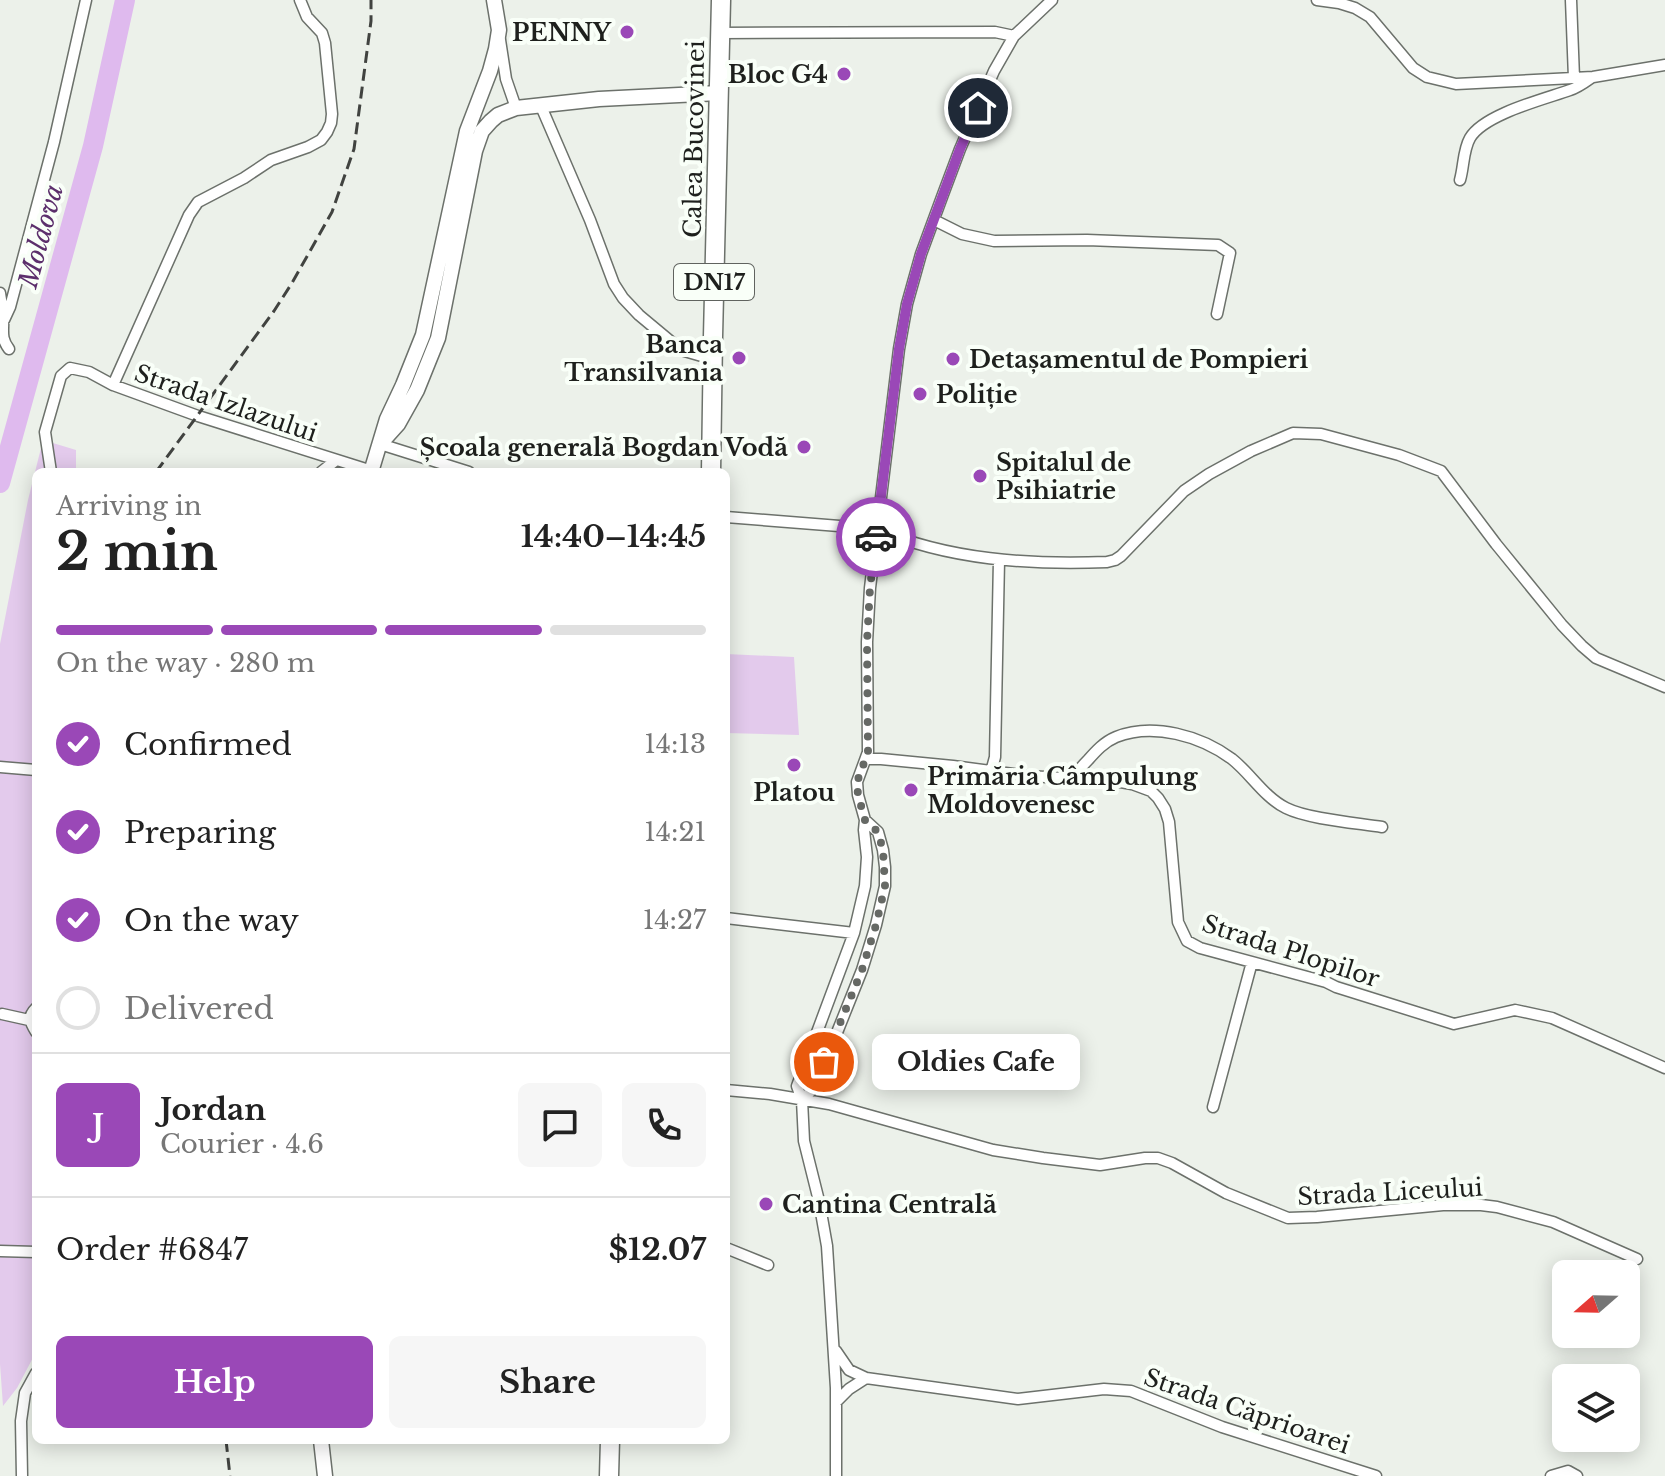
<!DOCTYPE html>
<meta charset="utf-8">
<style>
body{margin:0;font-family:"Libre Baskerville",serif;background:#f6f6f6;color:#222;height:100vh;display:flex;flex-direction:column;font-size:30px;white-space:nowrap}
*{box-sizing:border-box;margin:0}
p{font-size:26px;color:#767676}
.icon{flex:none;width:44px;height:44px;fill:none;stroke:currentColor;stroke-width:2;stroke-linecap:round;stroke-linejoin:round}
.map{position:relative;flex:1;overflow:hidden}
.sheet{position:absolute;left:32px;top:468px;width:698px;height:976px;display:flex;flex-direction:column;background:#fff;border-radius:12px;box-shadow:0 4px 20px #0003}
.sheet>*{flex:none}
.needle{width:52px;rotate:250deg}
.buttons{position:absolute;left:1552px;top:1260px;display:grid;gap:16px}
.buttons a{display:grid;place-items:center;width:88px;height:88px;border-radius:12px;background:#fff;box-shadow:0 4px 20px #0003;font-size:40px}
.pin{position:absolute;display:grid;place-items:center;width:68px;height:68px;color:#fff;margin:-34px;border:4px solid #fff;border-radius:50%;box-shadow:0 2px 8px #0007}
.courier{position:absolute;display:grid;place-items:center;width:80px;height:80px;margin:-40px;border:6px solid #9a48b7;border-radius:50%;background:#fff;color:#222;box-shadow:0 2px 10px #0007}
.bubble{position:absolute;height:56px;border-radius:12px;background:#fff;box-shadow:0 4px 20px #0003;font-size:26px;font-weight:700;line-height:56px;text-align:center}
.head em{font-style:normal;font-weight:700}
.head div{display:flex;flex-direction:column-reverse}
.head{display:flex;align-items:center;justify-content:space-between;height:136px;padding:0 24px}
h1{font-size:52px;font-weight:700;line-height:60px}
.bar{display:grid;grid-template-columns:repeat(4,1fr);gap:12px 8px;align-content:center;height:96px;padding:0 24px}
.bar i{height:10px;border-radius:6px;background:#e0e0e0}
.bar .active{background:#9a48b7}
.bar p{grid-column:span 4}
.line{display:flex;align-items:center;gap:20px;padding:0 24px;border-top:2px solid #e0e0e0}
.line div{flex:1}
.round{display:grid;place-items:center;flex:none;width:84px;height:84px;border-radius:12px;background:#f6f6f6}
ol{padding:0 24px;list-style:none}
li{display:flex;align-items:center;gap:24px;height:88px}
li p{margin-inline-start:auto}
li .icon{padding:8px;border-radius:50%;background:#9a48b7;color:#fff;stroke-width:4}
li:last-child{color:#767676}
li i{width:44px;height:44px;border:4px solid #e0e0e0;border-radius:50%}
.cta{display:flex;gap:16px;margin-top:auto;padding:16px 24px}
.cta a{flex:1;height:92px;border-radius:12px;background:#9a48b7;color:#fff;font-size:32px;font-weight:700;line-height:92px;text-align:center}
.cta a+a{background:#f6f6f6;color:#222}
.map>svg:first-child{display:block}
.green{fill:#e3caec}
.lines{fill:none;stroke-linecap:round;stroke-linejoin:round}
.river{stroke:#dfbaee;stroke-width:20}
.street-casing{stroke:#6c716b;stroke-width:13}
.secondary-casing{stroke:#6c716b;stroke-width:17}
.highway-casing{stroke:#6c716b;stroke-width:21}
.street{stroke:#fff;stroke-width:10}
.secondary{stroke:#fff;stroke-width:14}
.highway{stroke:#fff;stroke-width:18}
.rail{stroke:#414340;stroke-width:3;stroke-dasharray:12 6;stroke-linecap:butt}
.done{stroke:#666965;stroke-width:8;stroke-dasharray:0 14.4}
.route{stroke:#9a48b7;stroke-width:10}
.poi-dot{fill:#9a48b7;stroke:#f9fff8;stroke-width:3}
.labels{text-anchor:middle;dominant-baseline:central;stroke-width:8;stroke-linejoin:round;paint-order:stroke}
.shield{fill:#f9fff8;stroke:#60635f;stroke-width:2}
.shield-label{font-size:22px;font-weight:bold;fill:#1e201d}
.poi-label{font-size:24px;font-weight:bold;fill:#1e201d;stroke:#f9fff8;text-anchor:start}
.street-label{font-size:24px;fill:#1e201d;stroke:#f9fff8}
.water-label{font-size:26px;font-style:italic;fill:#5c2f6c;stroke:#f9fff8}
</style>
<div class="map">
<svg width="1665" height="1476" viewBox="0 0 1665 1476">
<rect width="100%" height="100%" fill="#ecf1ea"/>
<path class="green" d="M43,440l33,10v22h-40v880l-19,36 -14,18 -3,-42v-720l28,-144z
M726,654l68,3 5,78 -73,-2z"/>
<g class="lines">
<path class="river" d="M0,483l93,-337 32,-146"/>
<defs>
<path id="street" d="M1317,0l22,3 16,5 15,9 43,51 14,9 29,7 137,-7 72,-12
M1571,0l3,78
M720,33l275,-1 19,4
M500,40l6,39 10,29
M540,104l50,116 24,64 9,14 16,17 42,35 31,9
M1460,180c4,-14 3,-30 10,-42 14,-24 75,-39 100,-48 7,-2 14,-7 21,-12
M934,220l28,14 32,7 93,-1 131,5 12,8 -13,61
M0,293c1,8 3,15 3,23 1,15 -3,21 6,33
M4,320l6,-13 44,-165 32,-142
M113,385l76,-170 9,-13 46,-24 27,-18 37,-13 13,-7 6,-8 4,-9 1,-9 -7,-71 -3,-10 -15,-16 -7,-17
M380,444l89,28
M51,472l-6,-40 16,-56 9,-8 19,4 24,13 85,31 174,55
M321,472l14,-11
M726,517l151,12c71,31 153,36 230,33l8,-2 6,-4 63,-65 25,-17 42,-23 42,-18 28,1 78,21 42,16 55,73 66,81 20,21 14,12 69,29
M866,759h15l72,7 75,10 87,5 17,3 19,7 7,7 7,11 4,13 9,100 9,19 13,7 126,34 10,5 118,37 61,-14 37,8 113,50
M0,767l36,3
M991,772l4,-15 4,-197
M1073,779c4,-7 9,-13 15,-19 8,-9 16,-18 28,-23 37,-15 85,-1 116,22 19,15 32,38 54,49 22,11 71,15 96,19
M726,918l128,15
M36,1008c-9,9 -6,14 0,24
M2,1014l27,6
M726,1090l44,4 59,10 164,46 50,8 57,7 45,-7h13l14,5 54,30 62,25 29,-1 126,-12h38l16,2 56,15 84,37
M802,1100l11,-11 23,-54 26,-65 14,-45 9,-39v-19l-2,-17 -5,-18 -13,-12
M1213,1107l39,-145
M726,1248l42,17
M0,1251l36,1
M836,1351l13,19 17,8 152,21 86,-10 27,2 91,36 154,49
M836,1402l13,-13 17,-11
M22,1476l-1,-55 4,-28 11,-20
M836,1476v-88l-9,-142 -8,-45 -15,-60 -2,-41 -5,-14 57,-153 11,-47 2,-29 -3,-27 1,-10 -7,-25 -1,-13 11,-30 -1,-110 3,-54 29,-239 8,-45 14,-50 21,-57 18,-48 34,-78 20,-35 38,-36
M1551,1476l17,-5 9,5"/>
<path id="secondary" d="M380,444l18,-20 19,-34 21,-52 37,-187 7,-20 9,-10 7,-6 18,-7 83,-9 120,-6
M371,472l16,-53 16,-34 20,-50 44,-204 23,-60 6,-22 3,-19 -5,-30
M321,1440l4,36"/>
<path id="highway" d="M711,472l2,-135 8,-337
M609,1476l1,-36"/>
</defs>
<use href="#street" class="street-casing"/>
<use href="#secondary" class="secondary-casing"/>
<use href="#highway" class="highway-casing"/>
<use href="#street" class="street"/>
<use href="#secondary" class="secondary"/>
<use href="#highway" class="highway"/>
<path class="rail" d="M156,472l118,-161 18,-28 40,-71 22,-63 17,-128v-21
M226,1440l4,36"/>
</g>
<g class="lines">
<path class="done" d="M824,1062l38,-92 14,-45 9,-39 -2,-36 -5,-18 -13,-12 -7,-25 -1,-13 11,-30 -1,-110 3,-54 6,-51"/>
<path class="route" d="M876,537l23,-188 8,-45 14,-50 39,-105 18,-41"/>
</g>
<g class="poi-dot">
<circle cx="627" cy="32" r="8"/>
<circle cx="844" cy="74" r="8"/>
<circle cx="739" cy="358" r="8"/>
<circle cx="953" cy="359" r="8"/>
<circle cx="920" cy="394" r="8"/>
<circle cx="804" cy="447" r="8"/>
<circle cx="980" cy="476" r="8"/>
<circle cx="794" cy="765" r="8"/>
<circle cx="911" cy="790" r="8"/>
<circle cx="766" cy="1204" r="8"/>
</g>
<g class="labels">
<rect class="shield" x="674" y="264" width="80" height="36" rx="6"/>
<g class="shield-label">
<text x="714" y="282">DN17</text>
</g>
<g class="poi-label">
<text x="611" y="32" text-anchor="end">PENNY</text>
<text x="828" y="74" text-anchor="end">Bloc G4</text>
<text x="723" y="344" text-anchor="end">Banca<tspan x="723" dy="28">Transilvania</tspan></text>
<text x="969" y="359">Detașamentul de Pompieri</text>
<text x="936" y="394">Poliție</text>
<text x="788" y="447" text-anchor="end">Școala generală Bogdan Vodă</text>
<text x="996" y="462">Spitalul de<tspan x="996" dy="28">Psihiatrie</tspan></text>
<text x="927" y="776">Primăria Câmpulung<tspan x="927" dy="28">Moldovenesc</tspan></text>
<text x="794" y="792" text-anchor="middle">Platou</text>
<text x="782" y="1204">Cantina Centrală</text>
</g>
<g class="street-label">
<text transform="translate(694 139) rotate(-89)">Calea Bucovinei</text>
<text transform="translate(226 403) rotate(19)">Strada Izlazului</text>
<text transform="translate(1291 951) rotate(18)">Strada Plopilor</text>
<text transform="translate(1390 1192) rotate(-3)">Strada Liceului</text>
<text transform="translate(1247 1411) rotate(19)">Strada Căprioarei</text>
</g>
<g class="water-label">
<text transform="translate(41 236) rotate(-75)">Moldova</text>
</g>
</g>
</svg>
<div class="buttons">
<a><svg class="needle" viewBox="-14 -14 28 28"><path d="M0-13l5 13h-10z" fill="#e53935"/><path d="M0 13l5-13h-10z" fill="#767676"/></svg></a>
<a><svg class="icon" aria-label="layers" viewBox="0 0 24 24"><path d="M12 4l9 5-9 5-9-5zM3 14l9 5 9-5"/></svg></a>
</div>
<div class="pin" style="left:824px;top:1062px;background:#ea580c"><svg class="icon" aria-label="bag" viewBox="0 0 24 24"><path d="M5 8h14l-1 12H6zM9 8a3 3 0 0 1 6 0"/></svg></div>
<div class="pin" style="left:978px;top:108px;background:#1f2937"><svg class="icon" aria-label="home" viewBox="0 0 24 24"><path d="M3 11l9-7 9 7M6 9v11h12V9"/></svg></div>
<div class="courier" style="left:876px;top:537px"><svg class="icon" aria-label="car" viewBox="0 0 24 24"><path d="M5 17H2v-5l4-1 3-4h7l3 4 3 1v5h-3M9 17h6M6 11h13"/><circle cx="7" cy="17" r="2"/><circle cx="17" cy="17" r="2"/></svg></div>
<div class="bubble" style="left:872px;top:1034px;width:208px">Oldies Cafe</div>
<section class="sheet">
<div class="head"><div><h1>2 min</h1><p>Arriving in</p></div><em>14:40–14:45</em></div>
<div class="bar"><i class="active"></i><i class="active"></i><i class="active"></i><i></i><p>On the way · 280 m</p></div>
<ol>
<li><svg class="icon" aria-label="check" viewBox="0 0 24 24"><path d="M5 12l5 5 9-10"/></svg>Confirmed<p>14:13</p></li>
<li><svg class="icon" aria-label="check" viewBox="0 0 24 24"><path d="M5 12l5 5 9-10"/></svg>Preparing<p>14:21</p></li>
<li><svg class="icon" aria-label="check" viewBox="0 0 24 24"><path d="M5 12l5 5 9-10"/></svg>On the way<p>14:27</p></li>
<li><i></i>Delivered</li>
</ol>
<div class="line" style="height:144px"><b class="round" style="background:#9a48b7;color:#fff">J</b><div><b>Jordan</b><p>Courier · 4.6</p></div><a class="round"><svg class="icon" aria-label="chat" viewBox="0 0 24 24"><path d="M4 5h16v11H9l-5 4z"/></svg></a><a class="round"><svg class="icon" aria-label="phone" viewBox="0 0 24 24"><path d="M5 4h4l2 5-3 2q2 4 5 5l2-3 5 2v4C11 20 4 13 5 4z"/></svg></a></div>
<div class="line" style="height:104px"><div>Order #6847</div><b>$12.07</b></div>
<div class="cta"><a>Help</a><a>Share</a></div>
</section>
</div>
